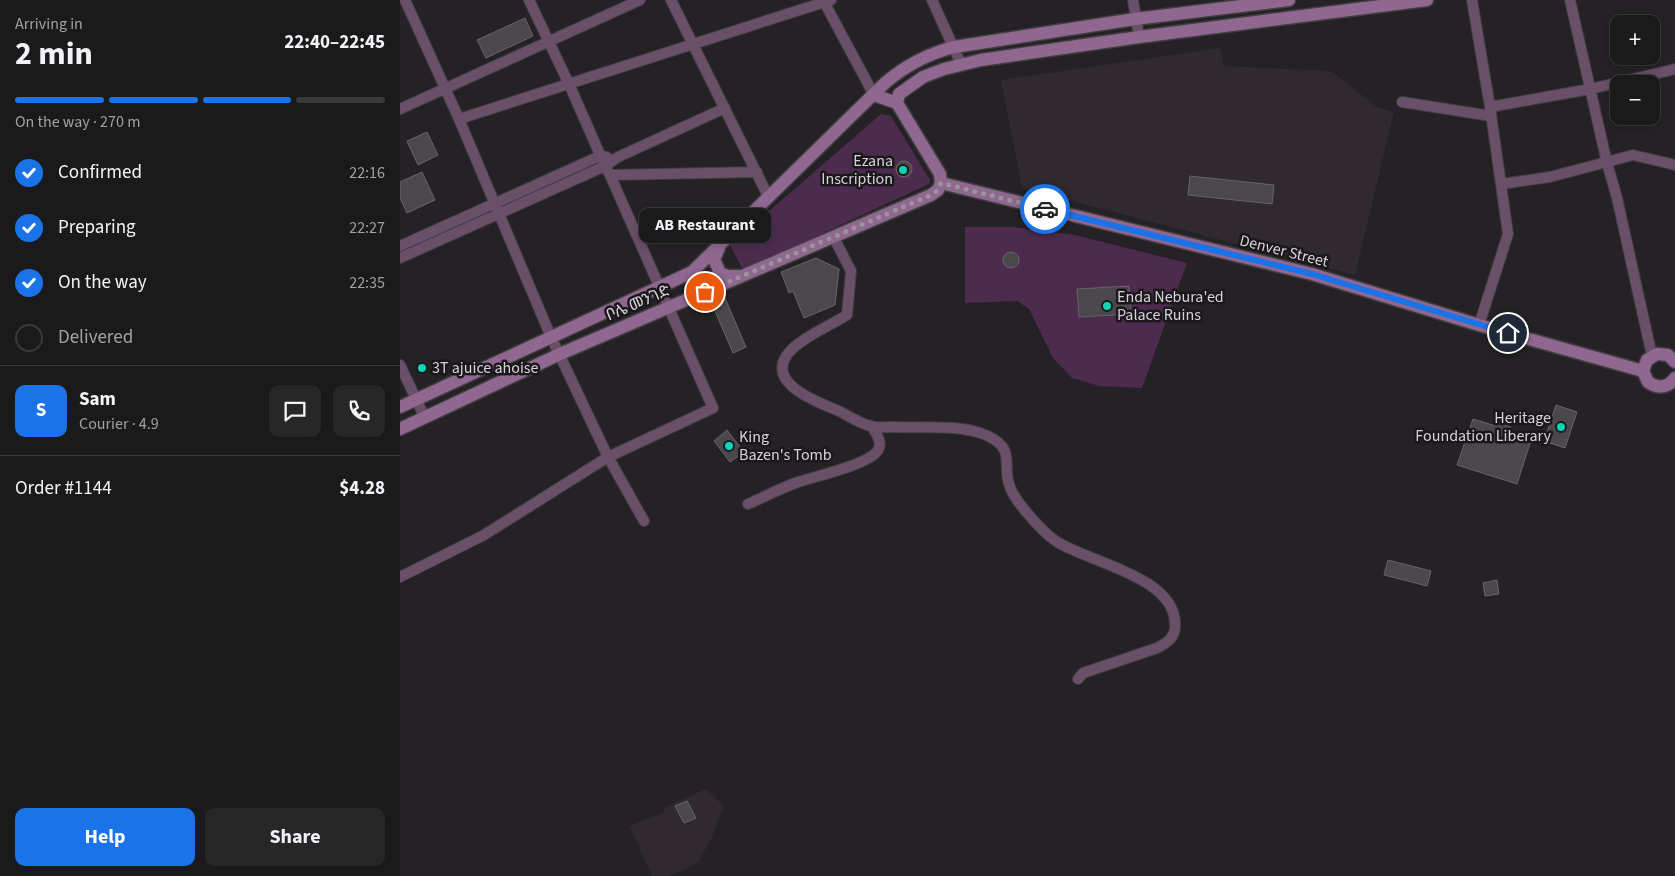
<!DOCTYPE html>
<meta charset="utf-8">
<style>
body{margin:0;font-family:"Source Sans 3","Noto Sans Ethiopic",sans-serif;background:#282728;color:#f1f3f6;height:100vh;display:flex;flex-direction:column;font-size:19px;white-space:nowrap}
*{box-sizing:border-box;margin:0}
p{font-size:16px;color:#a0a1a3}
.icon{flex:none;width:28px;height:28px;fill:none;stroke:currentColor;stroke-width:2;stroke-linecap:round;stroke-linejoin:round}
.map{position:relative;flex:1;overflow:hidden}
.details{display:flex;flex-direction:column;background:#1b1a1b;width:400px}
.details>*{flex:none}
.controls{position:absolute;left:1210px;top:15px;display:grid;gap:10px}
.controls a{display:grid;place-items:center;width:50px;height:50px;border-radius:10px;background:#1b1a1b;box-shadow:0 2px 8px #0003,0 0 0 1px #39383a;font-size:25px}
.pin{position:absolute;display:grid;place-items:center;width:42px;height:42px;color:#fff;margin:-21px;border:2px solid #fff;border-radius:50%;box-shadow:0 1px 5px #0007}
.courier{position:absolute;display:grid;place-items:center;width:50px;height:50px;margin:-25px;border:4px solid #1a73e8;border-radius:50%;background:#fff;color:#222;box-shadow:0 1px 6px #0007}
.bubble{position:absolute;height:35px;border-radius:10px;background:#1b1a1b;box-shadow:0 2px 8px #0003,0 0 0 1px #39383a;font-size:16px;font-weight:700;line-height:35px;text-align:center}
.overview em{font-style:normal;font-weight:700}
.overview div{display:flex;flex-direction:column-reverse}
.overview{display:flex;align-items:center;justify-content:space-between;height:85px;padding:0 15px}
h1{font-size:32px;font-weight:700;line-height:38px}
.bar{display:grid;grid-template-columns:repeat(4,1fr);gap:8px 5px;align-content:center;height:60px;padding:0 15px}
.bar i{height:6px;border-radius:4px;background:#39383a}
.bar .current{background:#1a73e8}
.bar p{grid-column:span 4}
.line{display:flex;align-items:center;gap:12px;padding:0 15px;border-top:1px solid #39383a}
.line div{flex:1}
.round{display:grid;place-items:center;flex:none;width:52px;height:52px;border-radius:10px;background:#282728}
ol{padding:0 15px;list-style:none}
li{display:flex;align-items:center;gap:15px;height:55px}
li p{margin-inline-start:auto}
li .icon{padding:5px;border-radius:50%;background:#1a73e8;color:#fff;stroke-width:4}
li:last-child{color:#a0a1a3}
li i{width:28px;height:28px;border:2px solid #39383a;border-radius:50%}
.action{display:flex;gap:10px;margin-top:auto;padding:10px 15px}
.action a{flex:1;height:58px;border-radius:10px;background:#1a73e8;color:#fff;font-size:20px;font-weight:700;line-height:58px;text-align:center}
.action a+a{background:#282728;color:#f1f3f6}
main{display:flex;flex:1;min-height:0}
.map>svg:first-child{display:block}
.built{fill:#302930}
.green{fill:#4d2b4e}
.building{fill:#4b484b;stroke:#676467}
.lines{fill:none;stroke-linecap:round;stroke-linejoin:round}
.street-casing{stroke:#403e40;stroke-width:12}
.secondary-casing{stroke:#403e40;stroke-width:15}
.street{stroke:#694f68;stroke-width:10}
.secondary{stroke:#906790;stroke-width:12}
.done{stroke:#979597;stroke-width:5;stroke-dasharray:0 9}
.route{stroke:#1a73e8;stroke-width:6}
.poi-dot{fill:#08d5b5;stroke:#1b181b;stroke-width:2}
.labels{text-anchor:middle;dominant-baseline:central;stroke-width:5;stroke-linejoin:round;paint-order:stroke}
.poi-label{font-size:16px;fill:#d5d3d5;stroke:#1b181b;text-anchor:start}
.street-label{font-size:16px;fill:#d5d3d5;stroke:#1b181b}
</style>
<main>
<section class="details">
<div class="overview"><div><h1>2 min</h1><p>Arriving in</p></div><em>22:40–22:45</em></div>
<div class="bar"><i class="current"></i><i class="current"></i><i class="current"></i><i></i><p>On the way · 270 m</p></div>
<ol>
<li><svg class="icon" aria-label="check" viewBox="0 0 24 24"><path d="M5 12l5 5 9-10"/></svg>Confirmed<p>22:16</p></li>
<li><svg class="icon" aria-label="check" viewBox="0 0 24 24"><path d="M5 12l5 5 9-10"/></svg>Preparing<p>22:27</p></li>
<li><svg class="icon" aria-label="check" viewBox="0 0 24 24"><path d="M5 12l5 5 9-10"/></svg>On the way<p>22:35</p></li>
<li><i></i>Delivered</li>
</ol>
<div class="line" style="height:90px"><b class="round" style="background:#1a73e8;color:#fff">S</b><div><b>Sam</b><p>Courier · 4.9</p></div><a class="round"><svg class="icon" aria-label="chat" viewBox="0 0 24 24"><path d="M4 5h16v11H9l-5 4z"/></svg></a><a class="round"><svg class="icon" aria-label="phone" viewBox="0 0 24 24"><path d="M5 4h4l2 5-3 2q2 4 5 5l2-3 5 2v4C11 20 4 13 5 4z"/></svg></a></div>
<div class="line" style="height:65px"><div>Order #1144</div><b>$4.28</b></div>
<div class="action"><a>Help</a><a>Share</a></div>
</section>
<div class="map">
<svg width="1275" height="876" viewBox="0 0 1275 876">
<rect width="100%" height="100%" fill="#242224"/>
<path class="built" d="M820,48l4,18 107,5 46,36 17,5 -39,163 -333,-87 -21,-108z
M306,789l18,17 -12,31 -13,24 -13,8 -18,7h-16l-23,-50 33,-13 3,-6z"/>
<path class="green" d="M481,114l10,2 39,64 -1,4 -186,86 -13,-25z
M565,227h49l61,8 112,28 -45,125 -43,-2 -27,-8 -19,-20 -24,-49 -12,-8 -52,2z"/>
<path class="building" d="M125,18l8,18 -47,22 -9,-18z
M27,132l11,23 -20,10 -11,-24z
M496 169a8 8 0 1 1 16 0a8 8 0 1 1-16 0Z
M22,172l13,28 -28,13 -7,-15v-16z
M790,176l84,9 -2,19 -84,-9z
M603 260a8 8 0 1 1 16 0a8 8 0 1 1-16 0Z
M416,258l23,11 -4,36 -31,13 -11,-27 -4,2 -8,-21z
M729,286l2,28 -52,3 -2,-28z
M325,298l21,49 -13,6 -21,-49z
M1156,405l21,7 -12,36 -21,-7z
M1073,419l23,7 1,-4 14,5 -1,6 21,7 -14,44 -60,-19z
M327,430l17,22 -14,10 -16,-21z
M988,560l43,11 -4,15 -43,-11z
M1097,580l2,14 -14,2 -2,-13z
M287,801l9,17 -12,5 -9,-17z"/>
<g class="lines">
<defs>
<path id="street" d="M5,0l54,119 92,218 57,120 36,64
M271,0l97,196
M423,0l51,95
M532,0l29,64
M733,0l6,37
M1072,0l18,107 18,127 -29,91
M1170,0l37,163 10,35 35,158
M1002,102l89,14
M1090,107l100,-18 85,-20
M0,109l240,-109
M59,119l372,-119
M210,175l147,-3
M1101,184l49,-7 83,-22 42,10
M433,236l18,35 -4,44c-16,10 -50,25 -60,40 -21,30 34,48 54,57 9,5 20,12 30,14 7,2 16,1 23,1 28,1 68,-3 94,9 29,14 13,29 22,51 5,15 35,48 49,56 31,19 115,34 116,80 1,13 -6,19 -18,25l-74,25 -5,6
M0,246l200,-90 7,1
M0,258l205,-92 13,-9 107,-49
M0,365l25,53
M348,504c16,-7 33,-16 50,-22 17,-6 76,-18 81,-34 3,-8 -4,-15 -7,-22
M0,577l84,-42 124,-78 105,-49 -103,-233 -5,-9 -36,-82 -40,-84"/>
<path id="secondary" d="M497,103l2,-9 24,-17 21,-8 37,-9 158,-23 288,-37
M541,183l371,91 167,51 164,46
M319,248l-5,11 6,14 8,3h11
M1275,362l-7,-7 -11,-1 -10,6 -4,11 5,11c10,7 20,6 27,-4
M0,407l292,-135 193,-189c21,-18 42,-29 69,-36l181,-28 154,-19
M0,429l160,-75 371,-159 7,-5 3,-7 -1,-9 -43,-71 -23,-8"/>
</defs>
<use href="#street" class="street-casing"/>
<use href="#secondary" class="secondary-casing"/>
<use href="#street" class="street"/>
<use href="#secondary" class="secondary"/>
</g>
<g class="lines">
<path class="done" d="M305,292l226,-97 7,-5 3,-7 104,26"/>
<path class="route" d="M645,209l267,65 196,59"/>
</g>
<g class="poi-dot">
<circle cx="503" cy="170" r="5"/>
<circle cx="707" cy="306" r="5"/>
<circle cx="22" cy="368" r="5"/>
<circle cx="1161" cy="427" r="5"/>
<circle cx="329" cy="446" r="5"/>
</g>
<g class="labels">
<g class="poi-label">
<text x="493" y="161" text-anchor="end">Ezana<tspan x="493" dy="18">Inscription</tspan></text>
<text x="717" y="297">Enda Nebura'ed<tspan x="717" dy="18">Palace Ruins</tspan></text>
<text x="32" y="368">3T ajuice ahoise</text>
<text x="1151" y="418" text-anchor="end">Heritage<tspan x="1151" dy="18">Foundation Liberary</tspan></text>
<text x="339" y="437">King<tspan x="339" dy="18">Bazen's Tomb</tspan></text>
</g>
<g class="street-label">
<text transform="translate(884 251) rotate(14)">Denver Street</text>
<text transform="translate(238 303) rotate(-23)">ቦሌ መንገድ</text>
</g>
</g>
</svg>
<div class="controls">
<a>+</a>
<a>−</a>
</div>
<div class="pin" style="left:305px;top:292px;background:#ea580c"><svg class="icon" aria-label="bag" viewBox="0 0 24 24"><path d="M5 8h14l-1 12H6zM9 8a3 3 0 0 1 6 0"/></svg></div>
<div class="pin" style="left:1108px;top:333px;background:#1f2937"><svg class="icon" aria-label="home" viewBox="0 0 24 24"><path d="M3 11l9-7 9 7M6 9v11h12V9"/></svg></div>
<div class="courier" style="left:645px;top:209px"><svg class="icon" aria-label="car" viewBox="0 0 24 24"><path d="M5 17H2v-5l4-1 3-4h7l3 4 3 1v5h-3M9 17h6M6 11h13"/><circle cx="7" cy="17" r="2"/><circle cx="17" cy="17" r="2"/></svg></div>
<div class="bubble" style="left:239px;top:208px;width:132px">AB Restaurant</div>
</div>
</main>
